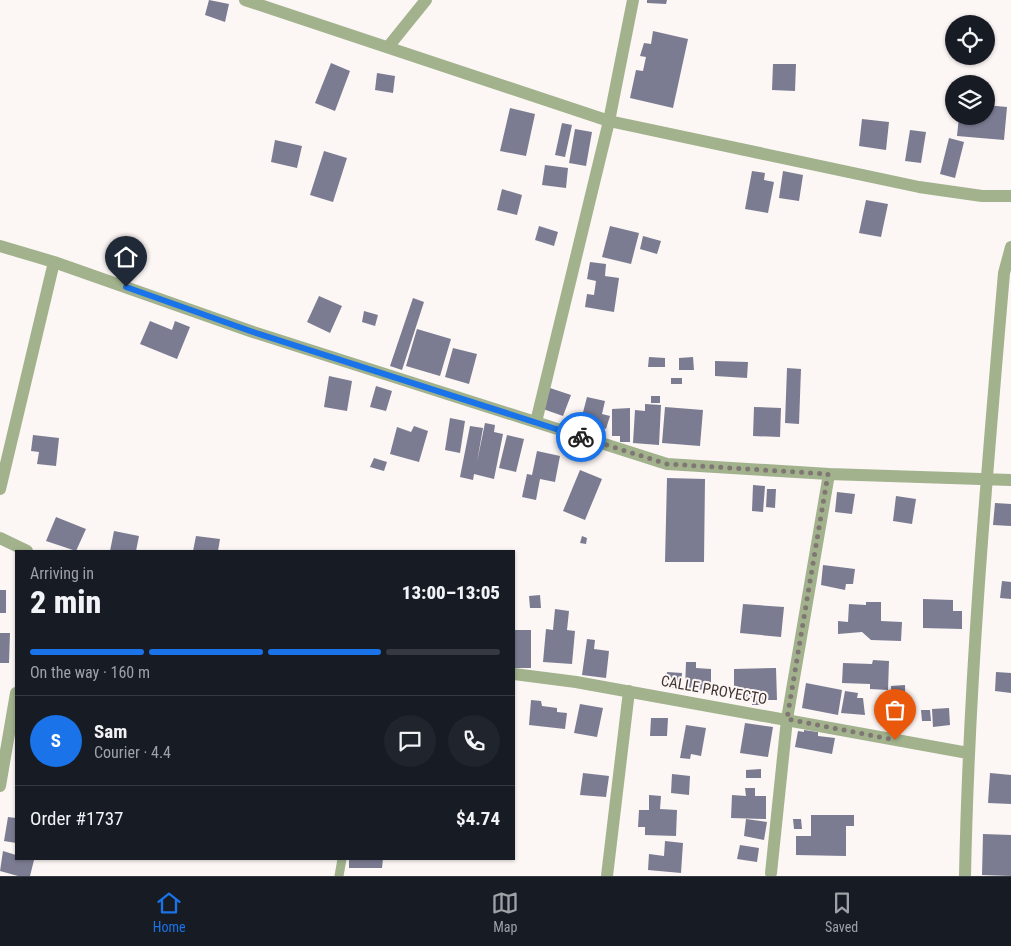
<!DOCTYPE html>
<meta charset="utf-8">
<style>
body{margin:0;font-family:"Roboto Condensed",sans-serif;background:#20242c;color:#f1f3f6;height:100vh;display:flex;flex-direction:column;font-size:19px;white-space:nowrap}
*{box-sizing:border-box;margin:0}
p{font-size:16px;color:#9ea1a6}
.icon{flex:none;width:28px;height:28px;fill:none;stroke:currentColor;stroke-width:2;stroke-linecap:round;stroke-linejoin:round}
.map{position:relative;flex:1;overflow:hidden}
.panel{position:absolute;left:15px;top:550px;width:500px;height:310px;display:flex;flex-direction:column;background:#171b24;border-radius:0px;box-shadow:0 1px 4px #0004}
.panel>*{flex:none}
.controls{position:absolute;left:945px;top:15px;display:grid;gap:10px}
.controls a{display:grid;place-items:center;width:50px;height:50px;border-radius:50%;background:#171b24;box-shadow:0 1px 4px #0004;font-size:25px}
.pin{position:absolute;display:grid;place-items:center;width:42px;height:42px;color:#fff;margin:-51px -21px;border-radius:50% 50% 50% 0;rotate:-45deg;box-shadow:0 0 5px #0007}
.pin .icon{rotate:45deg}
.courier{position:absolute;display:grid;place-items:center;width:50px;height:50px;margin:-25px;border:4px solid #1a73e8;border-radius:50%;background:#fff;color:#222;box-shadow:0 1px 6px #0007}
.head em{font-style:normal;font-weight:800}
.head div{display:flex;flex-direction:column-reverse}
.head{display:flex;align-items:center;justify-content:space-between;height:85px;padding:0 15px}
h1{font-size:32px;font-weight:800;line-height:38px}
.bar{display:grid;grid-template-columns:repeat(4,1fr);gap:8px 5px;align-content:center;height:60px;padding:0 15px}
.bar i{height:6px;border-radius:4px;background:#363941}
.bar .selected{background:#1a73e8}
.bar p{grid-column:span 4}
.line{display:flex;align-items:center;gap:12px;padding:0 15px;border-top:1px solid #363941}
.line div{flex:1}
.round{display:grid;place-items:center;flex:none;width:52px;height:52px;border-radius:26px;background:#20242c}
.tab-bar{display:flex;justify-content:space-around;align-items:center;height:70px;border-top:1px solid #363941;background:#171b24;font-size:14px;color:#9ea1a6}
.tab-bar a{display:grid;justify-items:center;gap:2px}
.tab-bar .selected{color:#1a73e8}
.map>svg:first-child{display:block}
.building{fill:#7b7c92}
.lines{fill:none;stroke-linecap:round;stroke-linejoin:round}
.service{stroke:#a1b28c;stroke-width:9}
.minor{stroke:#a1b28c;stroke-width:12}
.done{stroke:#807774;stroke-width:5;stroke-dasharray:0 9}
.route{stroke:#1a73e8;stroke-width:6}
.labels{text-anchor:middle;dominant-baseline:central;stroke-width:4;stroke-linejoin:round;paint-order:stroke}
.street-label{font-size:15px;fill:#3d322f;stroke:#fcf6f4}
</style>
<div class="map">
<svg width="1011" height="876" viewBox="0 0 1011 876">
<rect width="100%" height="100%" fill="#fcf6f4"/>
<path class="building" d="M209,0l20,4 -4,18 -20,-7z
M647,0h20l-1,4 -19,-1z
M653,31l35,8 -15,69 -43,-10 6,-28 7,1 3,-14 -6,-1 4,-13 7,1z
M331,63l19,8 -15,40 -20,-8z
M773,64h23l-1,27 -23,-1z
M377,73l18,3 -2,17 -18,-3z
M986,105l21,2 -3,33 -47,-4 2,-20h27z
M510,108l25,6 -9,42 -26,-5z
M862,119l27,3 -3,28 -27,-4z
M562,123l10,2 -7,32 -10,-2z
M575,129l17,3 -6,34 -17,-3z
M910,130l16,2 -5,31 -16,-2z
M949,138l15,4 -9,36 -15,-4z
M275,140l27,6 -5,22 -26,-6z
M324,151l23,7 -14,44 -23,-7z
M545,165l23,3 -2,20 -24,-3z
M752,171l13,2 -1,7 10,2 -6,31 -23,-4z
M783,171l20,4 -4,26 -20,-3z
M502,189l20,6 -5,20 -20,-5z
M866,200l22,4 -7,33 -22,-4z
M539,226l19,6 -4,14 -19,-6z
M610,226l29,7 -8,31 -29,-7z
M643,236l18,5 -4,13 -17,-5z
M590,262l16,2 -1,12 14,2 -5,34 -29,-5 2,-13 7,1 2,-14 -9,-2z
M319,296l23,10 -12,27 -23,-11z
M413,298l11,4 -22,68 -12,-4z
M364,311l14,4 -3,11 -13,-4z
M150,321l22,9 3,-9 15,6 -13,32 -37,-15z
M417,329l34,10 -11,37 -34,-10z
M453,348l24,6 -8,30 -24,-7z
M649,357l16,1v9h-17z
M693,357l1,13h-15v-12z
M715,361l33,1 -1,16 -32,-2z
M787,368l14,1 -2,55 -14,-1z
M329,376l23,5 -5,30 -23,-4z
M671,378h11v6h-11z
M376,386l16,5 -6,20 -16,-4z
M550,388l21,7 -8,21 -20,-7z
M651,396h9v7h-9z
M587,397l18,4 -3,13 8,2 -4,13 -25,-9z
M645,404l16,1 -2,40 -26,-2 2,-33 10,1z
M665,407l38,3 -3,36 -38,-3z
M754,407l27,1 -1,29 -27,-1z
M630,408v34h-10v-6h-8v-27z
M450,418l15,3 -5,32 -15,-3z
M485,423l10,2 -1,7 9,2 -9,45 -20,-5 -1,6 -13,-3 10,-51 13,2 -6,34z
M414,426l14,5 -9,31 -29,-8 7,-27 14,5z
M33,435l26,3 -3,28 -19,-2 2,-12 -8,-1z
M507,435l17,4 -8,33 -17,-4z
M537,451l23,5 -5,26 -15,-3 -4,21 -14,-3 5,-23 5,1z
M374,458l13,4 -3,9 -14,-4z
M580,470l22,9 -17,41 -22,-9z
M667,478l38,1 -1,83h-39z
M753,485l12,1 -2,26 -11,-1z
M767,489h9l-1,19 -9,-1z
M837,492l18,2 -3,20 -17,-2z
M896,496l20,3 -4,25 -19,-3z
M995,503l16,1v22l-18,-1z
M56,517l30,12 -10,22 -30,-10z
M114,531l25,5 -3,15h-26z
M196,536l24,3 -2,12h-25z
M582,536l5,2 -1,6 -6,-1z
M823,565l32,4 -2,15h-7l-1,6 -24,-5z
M1002,581l9,1v17l-11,-1z
M0,590h6v23h-6z
M540,595l1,13h-11l-1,-12z
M923,599l30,1v11h9v18l-39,-1z
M866,602h15v19l21,1 -1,19 -30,-1 -9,-8 -24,2v-13l10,1 1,-18 17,1z
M743,604l41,3 -3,30 -41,-4z
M555,609l14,2 -2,19 8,1 -3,33 -29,-2 3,-33 7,1z
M514,630h17v38h-17z
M0,633h10l-1,30h-9z
M587,639l8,1 -1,9 15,2 -3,27 -24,-3z
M873,660l16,1 -1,29 -18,-1v-5l-28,-1 1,-20 29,1z
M686,662h10v6l15,1v21l-26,-1z
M776,668l1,32h-12v5h-13v-7l-18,1v-30z
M667,672l15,1 -1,15 -16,-1z
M996,672l15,1v20l-16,-2z
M806,683l36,7 -4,25 -36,-7z
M905,685l1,39 -26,1v-9h3v-4h9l-1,-26z
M845,691l13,2 -1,5h6l2,17 -24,-2z
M531,700l10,1 1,5 15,2v4l10,1 -2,16 -36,-4z
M580,704l23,4 -6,29 -23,-4z
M949,708l1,17 -17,2 -1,-18z
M921,710h9l1,11h-9z
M651,718h17l-1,18h-17z
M745,723l28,4 -5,30 -28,-4z
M686,725l20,3 -5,28 -10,-2 -1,5 -10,-1z
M804,730l14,2v4l17,2 -3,16 -37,-7 3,-16 6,1z
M761,769v9h-15v-8z
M583,773l26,3 -3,21 -26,-2z
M990,773l21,2v29l-23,-1z
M672,774l18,2 -1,19 -18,-2z
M745,788h10v8h11v23l-35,-1 1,-23 14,1z
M649,795l12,1 -1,13 17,1 -1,26 -31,-1v-8h-7l1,-17h10z
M811,815h43v11h-8v30l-50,-1v-19h15z
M8,817l8,1v25l-12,-2z
M746,819l21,3 -3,18 -20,-4z
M793,819h8l1,10h-8z
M983,834l28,1v41l-29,-1z
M665,841l18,2 -2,30 -33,-3 1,-16 15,2z
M740,845l19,3 -2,14 -20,-3z
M3,851l13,4v4l18,1 -4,16h-12l-18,-5z
M349,859h34l-1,9h-33z"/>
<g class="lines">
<path class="service" d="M339,876l3,-17"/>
<path class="minor" d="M245,0l364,121 310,66 63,9h29
M388,47l38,-47
M0,246l54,16 199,70 414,132 162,10 182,6
M536,422l73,-301 24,-121
M0,489l54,-227
M0,538l27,13
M514,674l62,8 392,71
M0,786l16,-93
M771,873l16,-154 42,-245
M607,876l22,-185
M965,876c4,-202 22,-403 39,-603l7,-26"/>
</g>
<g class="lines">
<path class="done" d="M581,437l86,27 161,10 -41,245 108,21"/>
<path class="route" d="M126,287l127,45 328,105"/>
</g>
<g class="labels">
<g class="street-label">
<text transform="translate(714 690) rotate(10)">CALLE PROYECTO</text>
</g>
</g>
</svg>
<div class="controls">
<a><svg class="icon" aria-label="locate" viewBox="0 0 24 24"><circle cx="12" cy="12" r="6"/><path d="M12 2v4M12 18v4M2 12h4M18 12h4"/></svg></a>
<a><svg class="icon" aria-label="layers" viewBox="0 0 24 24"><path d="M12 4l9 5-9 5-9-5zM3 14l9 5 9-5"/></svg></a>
</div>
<div class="pin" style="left:895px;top:740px;background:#ea580c"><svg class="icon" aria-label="bag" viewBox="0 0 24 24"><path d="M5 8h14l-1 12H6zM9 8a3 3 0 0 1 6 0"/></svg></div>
<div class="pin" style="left:126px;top:287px;background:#1f2937"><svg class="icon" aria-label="home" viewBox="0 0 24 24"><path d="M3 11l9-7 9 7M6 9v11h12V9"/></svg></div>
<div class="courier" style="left:581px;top:437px"><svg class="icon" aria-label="bike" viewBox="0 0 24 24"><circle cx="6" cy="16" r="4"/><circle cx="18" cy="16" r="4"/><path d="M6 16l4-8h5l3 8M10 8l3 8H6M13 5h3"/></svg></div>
<section class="panel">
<div class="head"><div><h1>2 min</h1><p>Arriving in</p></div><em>13:00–13:05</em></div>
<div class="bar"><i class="selected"></i><i class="selected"></i><i class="selected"></i><i></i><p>On the way · 160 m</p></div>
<div class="line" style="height:90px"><b class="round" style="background:#1a73e8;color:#fff">S</b><div><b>Sam</b><p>Courier · 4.4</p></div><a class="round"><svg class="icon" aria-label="chat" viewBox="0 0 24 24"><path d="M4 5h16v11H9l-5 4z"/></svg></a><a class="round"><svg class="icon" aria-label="phone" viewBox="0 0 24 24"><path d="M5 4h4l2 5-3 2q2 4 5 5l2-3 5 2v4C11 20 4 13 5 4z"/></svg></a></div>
<div class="line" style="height:65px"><div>Order #1737</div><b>$4.74</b></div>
</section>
</div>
<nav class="tab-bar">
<a class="selected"><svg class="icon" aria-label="home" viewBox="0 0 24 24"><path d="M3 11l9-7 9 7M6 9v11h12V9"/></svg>Home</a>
<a><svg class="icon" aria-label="map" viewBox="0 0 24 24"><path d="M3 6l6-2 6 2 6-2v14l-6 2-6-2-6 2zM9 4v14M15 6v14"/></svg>Map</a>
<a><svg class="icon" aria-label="saved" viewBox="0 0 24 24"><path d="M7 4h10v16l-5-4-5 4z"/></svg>Saved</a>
</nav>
